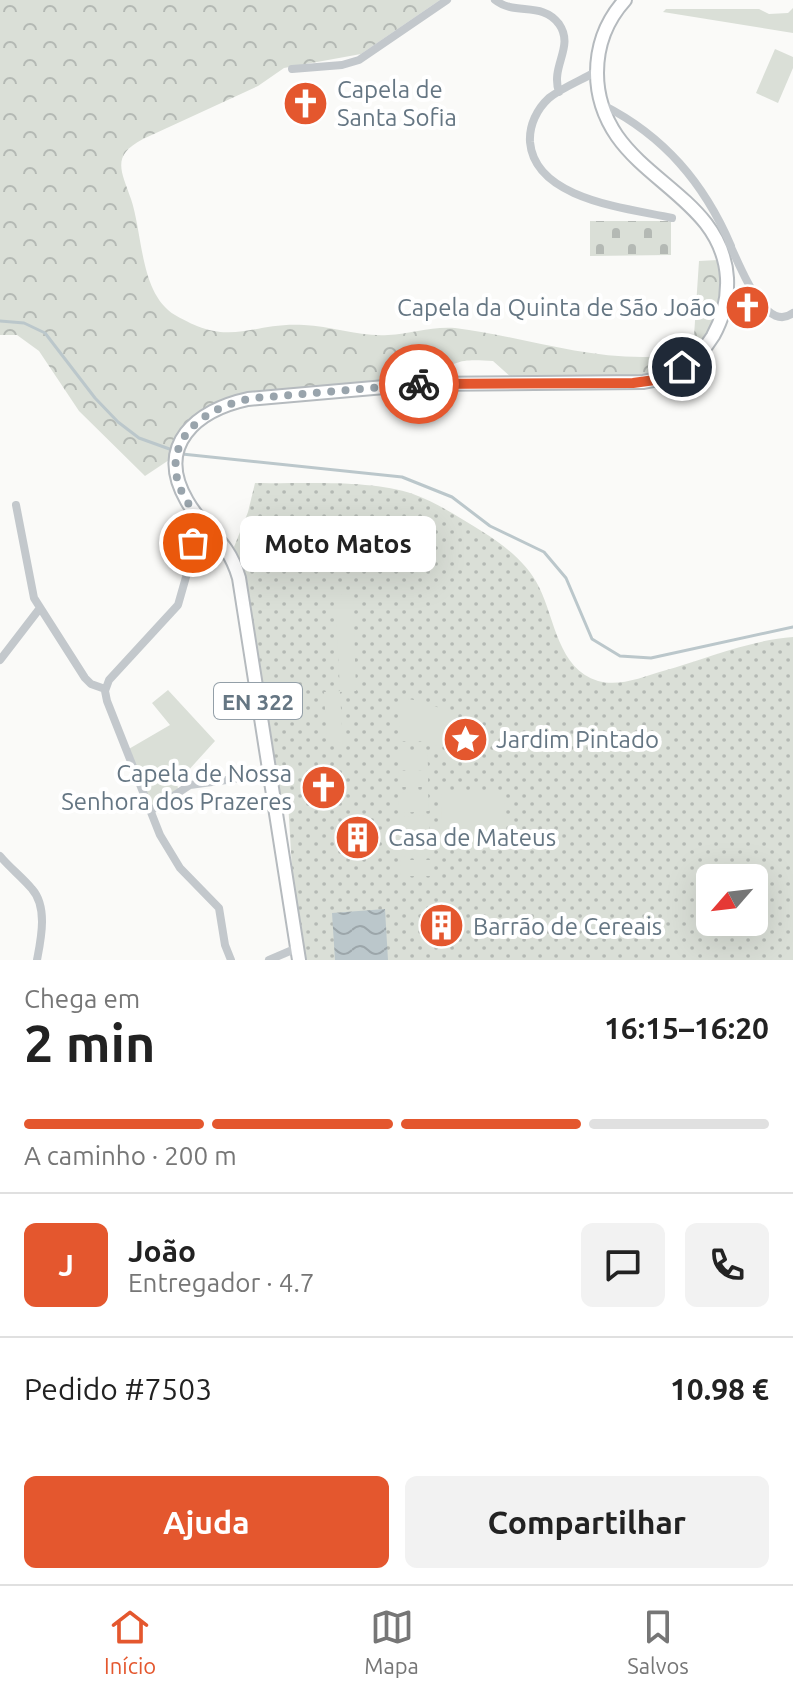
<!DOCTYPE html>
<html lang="pt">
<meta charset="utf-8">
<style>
body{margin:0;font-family:Ubuntu,sans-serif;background:#f2f2f2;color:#222;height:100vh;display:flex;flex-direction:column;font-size:30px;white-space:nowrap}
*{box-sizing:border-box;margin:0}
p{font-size:26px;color:#767676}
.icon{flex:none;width:44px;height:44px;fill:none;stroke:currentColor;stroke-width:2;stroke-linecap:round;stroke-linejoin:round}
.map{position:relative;height:960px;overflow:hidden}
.sheet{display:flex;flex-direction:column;background:#fff;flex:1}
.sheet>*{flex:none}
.needle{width:52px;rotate:242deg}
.tools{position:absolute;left:696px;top:864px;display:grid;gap:16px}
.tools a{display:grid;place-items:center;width:72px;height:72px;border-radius:12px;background:#fff;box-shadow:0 8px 32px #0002;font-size:40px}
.pin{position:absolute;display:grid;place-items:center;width:68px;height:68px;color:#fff;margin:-34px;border:4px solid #fff;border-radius:50%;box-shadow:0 2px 8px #0007}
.courier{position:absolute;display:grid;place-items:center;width:80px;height:80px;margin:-40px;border:6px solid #e4572e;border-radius:50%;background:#fff;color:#222;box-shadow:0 2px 10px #0007}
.bubble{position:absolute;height:56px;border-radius:12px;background:#fff;box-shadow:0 8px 32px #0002;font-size:26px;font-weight:700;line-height:56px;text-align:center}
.summary em{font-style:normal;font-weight:700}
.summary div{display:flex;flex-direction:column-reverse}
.summary{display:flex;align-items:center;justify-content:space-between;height:136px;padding:0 24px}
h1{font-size:52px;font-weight:700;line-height:60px}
.bar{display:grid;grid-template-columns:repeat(4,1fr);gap:12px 8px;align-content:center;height:96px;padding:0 24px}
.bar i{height:10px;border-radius:6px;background:#e0e0e0}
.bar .selected{background:#e4572e}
.bar p{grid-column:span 4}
.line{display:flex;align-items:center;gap:20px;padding:0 24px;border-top:2px solid #e0e0e0}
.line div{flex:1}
.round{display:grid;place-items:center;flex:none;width:84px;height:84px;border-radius:12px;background:#f2f2f2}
.primary-button{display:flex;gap:16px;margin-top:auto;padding:16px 24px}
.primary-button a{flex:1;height:92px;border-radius:12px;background:#e4572e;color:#fff;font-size:32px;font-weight:700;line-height:92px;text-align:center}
.primary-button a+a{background:#f2f2f2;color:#222}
.tabs{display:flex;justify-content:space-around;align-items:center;height:112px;border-top:2px solid #e0e0e0;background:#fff;font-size:22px;color:#767676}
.tabs a{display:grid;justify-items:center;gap:4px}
.tabs .selected{color:#e4572e}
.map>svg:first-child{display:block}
.forest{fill:url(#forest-crowns)}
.cemetery{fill:url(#cemetery-stones)}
.park{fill:url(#park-dots);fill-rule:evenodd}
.garden{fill:#dadfd7}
.water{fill:url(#water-waves)}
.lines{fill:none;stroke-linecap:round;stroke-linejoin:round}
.stream{stroke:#bbc7cb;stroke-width:3}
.primary-casing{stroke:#b5babe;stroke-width:16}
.minor{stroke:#c3c8cc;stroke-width:8}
.primary{stroke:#fff;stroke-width:12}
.done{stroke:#99a4ac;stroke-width:8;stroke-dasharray:0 14.4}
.route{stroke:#e4572e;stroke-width:10}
.labels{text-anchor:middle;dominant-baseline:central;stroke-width:8;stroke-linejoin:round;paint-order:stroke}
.shield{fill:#fff;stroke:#939fa8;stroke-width:2}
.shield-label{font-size:22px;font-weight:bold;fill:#657683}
.poi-label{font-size:24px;fill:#657683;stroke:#fff;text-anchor:start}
</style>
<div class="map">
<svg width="793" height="960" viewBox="0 0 793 960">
<defs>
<pattern id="forest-crowns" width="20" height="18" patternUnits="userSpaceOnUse" patternTransform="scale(2)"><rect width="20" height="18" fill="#dadfd7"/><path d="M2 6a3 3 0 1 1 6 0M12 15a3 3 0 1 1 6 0" fill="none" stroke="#b4b9b4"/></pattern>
<pattern id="cemetery-stones" width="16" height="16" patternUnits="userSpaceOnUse" patternTransform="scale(2)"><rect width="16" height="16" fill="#dadfd7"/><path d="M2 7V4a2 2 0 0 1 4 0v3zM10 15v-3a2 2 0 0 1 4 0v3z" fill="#b4b9b4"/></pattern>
<pattern id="park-dots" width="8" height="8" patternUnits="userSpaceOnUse" patternTransform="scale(2)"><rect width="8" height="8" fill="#dadfd7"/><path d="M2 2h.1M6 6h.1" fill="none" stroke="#b4b9b4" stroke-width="1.8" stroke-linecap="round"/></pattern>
<pattern id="water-waves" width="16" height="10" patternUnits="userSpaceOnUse" patternTransform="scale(2)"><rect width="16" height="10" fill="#bbc7cb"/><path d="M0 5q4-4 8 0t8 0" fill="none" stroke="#9ca6aa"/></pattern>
</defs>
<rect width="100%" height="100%" fill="#fafaf8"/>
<path class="forest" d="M0,0h440l-79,54 -77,14 -26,18 -115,53c-32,17 -22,31 -12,60 12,36 9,95 44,116 58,34 73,7 129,10 28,1 56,12 84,10 23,-1 44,-9 67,-7 65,8 125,30 192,29 7,-1 17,1 24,-2 8,-3 17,-13 23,-19l5,-75 19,-1c11,61 -16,100 -74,117l-132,1 -19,-17c-23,-1 -40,-4 -55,17l-99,6 -85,10 -32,6 -28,15 -15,19 -7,24 -27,18 -66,-65 -40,-60 -22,-16h-17z"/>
<path class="cemetery" d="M590,221h81v34l-81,1z"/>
<path class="park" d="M255,483c46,1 116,-4 158,11 25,9 47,24 70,38 21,13 45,32 56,55 16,32 19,82 59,94 21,6 45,-4 65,-10 42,-12 87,-31 130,-34v323h-488l-13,-91 -4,-67h-8l-33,-221 -13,-34 14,-35zM710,878h44v44h-44z"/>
<path class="garden" d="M793,8v25l-130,-21 3,-3h93l10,5 19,-1z
M775,49l18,8v11l-15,35 -22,-10z
M335,593l17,3 1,2 3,93 -16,1 3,52h-16l-3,-52 16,-1z
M168,690l47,51 -38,42 1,6 -25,18 -26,-57 43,-25 -18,-22z
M398,697l21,4 36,12 -12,34 -23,-6h-20z
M398,750l29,2 1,14h-30z
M428,770v17h-29l-1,-16z
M428,792l1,19 -30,2 -1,-20z
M441,792h63l1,38 -63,4z
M429,815l1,20 -30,1 -1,-19z
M429,840l1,16 -30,1v-16z
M400,860h30l1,16h-30z"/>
<path class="water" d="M385,909l3,51h-53l-3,-47z"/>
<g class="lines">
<path class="stream" d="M0,321l24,2 21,10 50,65 23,24 21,16 36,13
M182,454l220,23 50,20 38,29 54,26 22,26 26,61 28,17 31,2 142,-31"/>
<defs>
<path id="primary" d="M299,960l-60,-382c-12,-41 -34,-45 -52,-77 -33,-56 10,-91 61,-102l171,-15 224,-2c28,-4 55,-21 70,-46 10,-18 15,-37 14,-58 -4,-69 -75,-92 -110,-142 -13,-19 -20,-41 -20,-63 0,-28 9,-52 28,-73"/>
</defs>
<use href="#primary" class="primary-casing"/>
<path class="minor" d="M495,0c20,16 47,1 64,24 16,23 -9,42 0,68
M292,69l50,-4 17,-5 88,-60
M597,71c-15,9 -34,16 -48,27 -12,11 -20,27 -19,44 5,58 98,66 142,76
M603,105c61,31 101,78 128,141
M729,243c10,19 35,92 64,70
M16,505l18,93 51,80 6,6 14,5
M198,517l-12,60 -8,28 -69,75 -4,11 2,10 53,134 20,33 39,40 6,37 6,15
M0,660l40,-52
M152,810l38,-25 80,-11
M0,856c10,12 22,21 32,33 16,18 9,50 5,71
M269,960l28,-12"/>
<use href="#primary" class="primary"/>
</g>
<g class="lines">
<path class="done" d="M193,543l5,-27c-51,-58 -8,-108 57,-118l164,-14"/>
<path class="route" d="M419,384l214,-1 22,-3 27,-13"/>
</g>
<defs>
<symbol id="church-disc" viewBox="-11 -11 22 22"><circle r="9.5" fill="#e4572e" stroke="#fff"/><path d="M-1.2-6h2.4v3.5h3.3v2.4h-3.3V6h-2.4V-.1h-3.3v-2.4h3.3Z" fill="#fff"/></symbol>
<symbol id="sight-disc" viewBox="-11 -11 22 22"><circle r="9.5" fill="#e4572e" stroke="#fff"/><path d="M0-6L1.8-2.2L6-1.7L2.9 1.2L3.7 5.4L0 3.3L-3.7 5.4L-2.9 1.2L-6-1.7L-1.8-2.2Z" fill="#fff"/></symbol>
<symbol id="building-disc" viewBox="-11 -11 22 22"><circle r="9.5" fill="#e4572e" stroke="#fff"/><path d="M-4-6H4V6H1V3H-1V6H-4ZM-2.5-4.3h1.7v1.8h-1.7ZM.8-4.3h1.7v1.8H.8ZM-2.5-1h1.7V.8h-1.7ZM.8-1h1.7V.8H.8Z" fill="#fff"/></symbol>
</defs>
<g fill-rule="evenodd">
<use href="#church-disc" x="280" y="78" width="51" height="51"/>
<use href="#church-disc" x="722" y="282" width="51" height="51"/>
<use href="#sight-disc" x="440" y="714" width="51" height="51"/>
<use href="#church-disc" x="298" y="762" width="51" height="51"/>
<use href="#building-disc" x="332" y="812" width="51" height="51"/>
<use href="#building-disc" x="416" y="900" width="51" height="51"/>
</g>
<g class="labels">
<rect class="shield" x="214" y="683" width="88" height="36" rx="6"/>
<g class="shield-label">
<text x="258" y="701">EN 322</text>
</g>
<g class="poi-label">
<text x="337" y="89">Capela de<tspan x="337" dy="28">Santa Sofia</tspan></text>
<text x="716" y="307" text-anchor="end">Capela da Quinta de São João</text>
<text x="496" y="739">Jardim Pintado</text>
<text x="292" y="773" text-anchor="end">Capela de Nossa<tspan x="292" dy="28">Senhora dos Prazeres</tspan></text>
<text x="388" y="837">Casa de Mateus</text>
<text x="473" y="926">Barrão de Cereais</text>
</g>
</g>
</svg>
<div class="tools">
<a><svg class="needle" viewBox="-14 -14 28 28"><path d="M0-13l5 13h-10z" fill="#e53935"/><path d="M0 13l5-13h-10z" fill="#767676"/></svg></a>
</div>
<div class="pin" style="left:193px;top:543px;background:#ea580c"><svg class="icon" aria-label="bag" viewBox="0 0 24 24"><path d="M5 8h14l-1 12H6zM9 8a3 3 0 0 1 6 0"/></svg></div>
<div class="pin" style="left:682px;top:367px;background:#1f2937"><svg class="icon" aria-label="home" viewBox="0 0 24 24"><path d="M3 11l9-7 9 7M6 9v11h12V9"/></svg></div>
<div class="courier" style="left:419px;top:384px"><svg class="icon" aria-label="bike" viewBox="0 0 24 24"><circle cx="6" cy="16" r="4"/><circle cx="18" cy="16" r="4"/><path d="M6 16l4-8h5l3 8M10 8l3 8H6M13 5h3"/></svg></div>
<div class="bubble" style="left:240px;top:516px;width:196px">Moto Matos</div>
</div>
<section class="sheet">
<div class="summary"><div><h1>2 min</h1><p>Chega em</p></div><em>16:15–16:20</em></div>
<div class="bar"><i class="selected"></i><i class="selected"></i><i class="selected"></i><i></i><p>A caminho · 200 m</p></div>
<div class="line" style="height:144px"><b class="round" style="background:#e4572e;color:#fff">J</b><div><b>João</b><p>Entregador · 4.7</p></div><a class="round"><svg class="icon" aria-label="chat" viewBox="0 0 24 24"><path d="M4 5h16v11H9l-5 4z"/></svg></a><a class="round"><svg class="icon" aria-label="phone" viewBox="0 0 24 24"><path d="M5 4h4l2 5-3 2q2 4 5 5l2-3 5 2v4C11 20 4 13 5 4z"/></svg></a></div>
<div class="line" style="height:104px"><div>Pedido #7503</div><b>10.98 €</b></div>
<div class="primary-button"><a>Ajuda</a><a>Compartilhar</a></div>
</section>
<nav class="tabs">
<a class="selected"><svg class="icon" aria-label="home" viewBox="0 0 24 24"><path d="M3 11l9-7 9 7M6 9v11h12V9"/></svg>Início</a>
<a><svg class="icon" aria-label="map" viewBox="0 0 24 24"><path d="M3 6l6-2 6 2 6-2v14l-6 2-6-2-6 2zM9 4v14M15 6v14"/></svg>Mapa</a>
<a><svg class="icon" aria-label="saved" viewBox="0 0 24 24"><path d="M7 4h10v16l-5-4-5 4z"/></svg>Salvos</a>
</nav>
